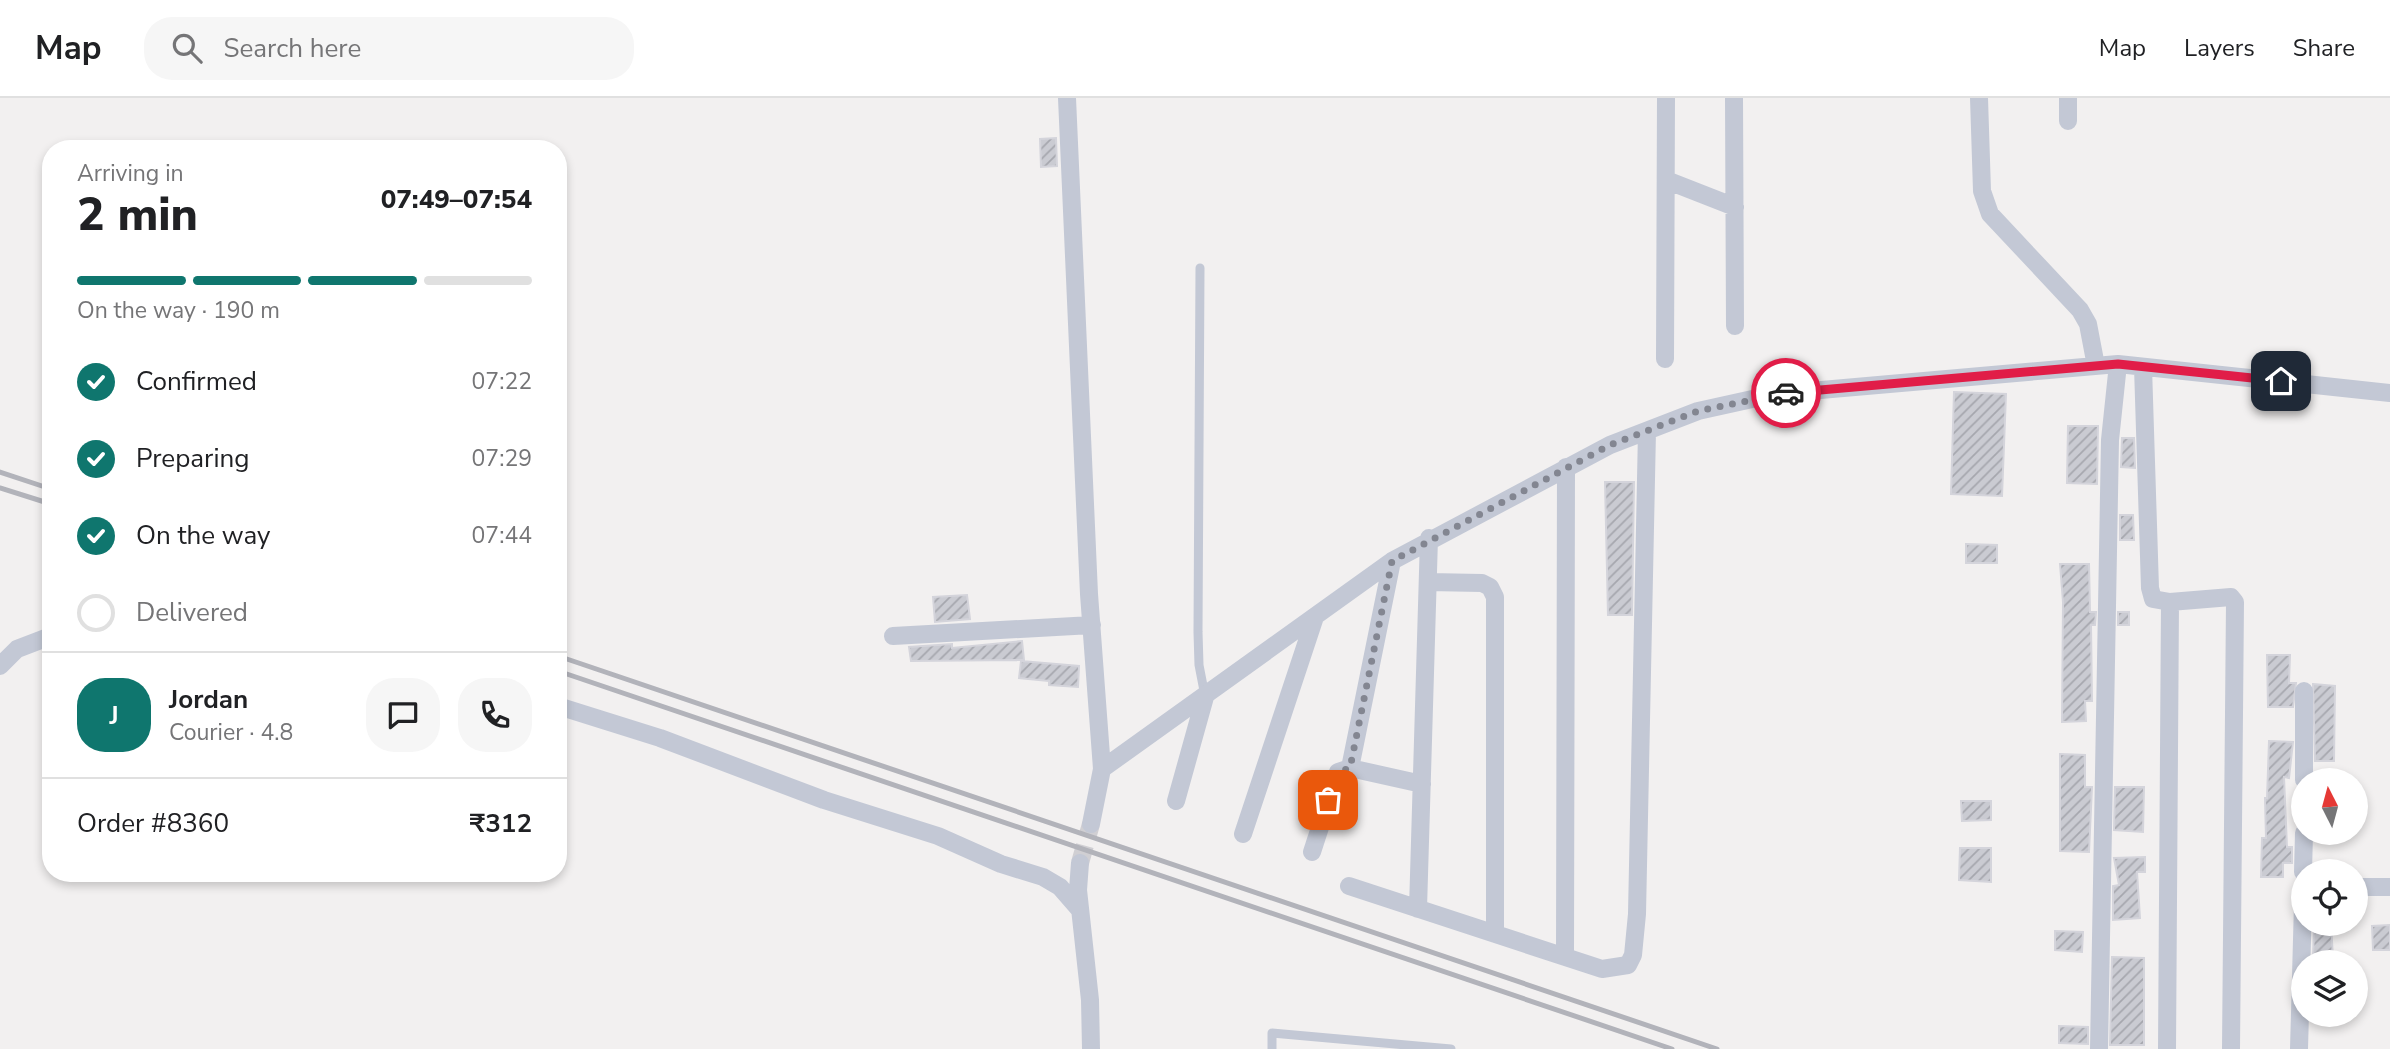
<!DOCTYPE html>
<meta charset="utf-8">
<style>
body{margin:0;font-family:"Nunito Sans",sans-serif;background:#f6f6f6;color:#202124;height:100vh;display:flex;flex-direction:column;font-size:26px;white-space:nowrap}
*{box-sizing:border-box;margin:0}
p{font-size:23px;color:#757577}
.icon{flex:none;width:38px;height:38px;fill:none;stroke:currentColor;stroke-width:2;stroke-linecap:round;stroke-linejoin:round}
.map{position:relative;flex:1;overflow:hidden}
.details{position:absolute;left:42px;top:42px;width:525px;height:742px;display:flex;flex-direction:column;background:#fff;border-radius:28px;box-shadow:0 4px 10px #0003}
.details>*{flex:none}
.needle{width:46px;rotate:354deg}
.fabs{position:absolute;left:2291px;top:670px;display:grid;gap:14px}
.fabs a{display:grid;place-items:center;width:77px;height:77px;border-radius:50%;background:#fff;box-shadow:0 4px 10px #0003;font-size:35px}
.pin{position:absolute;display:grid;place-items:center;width:60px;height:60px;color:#fff;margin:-30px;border-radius:14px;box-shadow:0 4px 10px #0006}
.courier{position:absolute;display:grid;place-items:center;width:70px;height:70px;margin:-35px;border:5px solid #e11d48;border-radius:50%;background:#fff;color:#222;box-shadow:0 2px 9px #0007}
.overview em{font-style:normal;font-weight:800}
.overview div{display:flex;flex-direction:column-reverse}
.overview{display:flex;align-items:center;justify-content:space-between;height:119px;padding:0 35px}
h1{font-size:46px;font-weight:800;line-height:52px}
.bar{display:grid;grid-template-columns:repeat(4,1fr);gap:10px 7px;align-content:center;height:84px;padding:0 35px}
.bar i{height:9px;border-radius:5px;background:#e0e0e0}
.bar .selected{background:#0f766e}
.bar p{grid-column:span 4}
.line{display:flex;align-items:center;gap:18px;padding:0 35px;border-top:2px solid #e0e0e0}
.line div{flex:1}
.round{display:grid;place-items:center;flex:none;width:74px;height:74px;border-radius:28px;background:#f6f6f6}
ol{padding:0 35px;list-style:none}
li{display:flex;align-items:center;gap:21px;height:77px}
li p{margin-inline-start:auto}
li .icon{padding:7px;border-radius:50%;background:#0f766e;color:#fff;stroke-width:4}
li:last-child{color:#757577}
li i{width:38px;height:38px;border:4px solid #e0e0e0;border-radius:50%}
header{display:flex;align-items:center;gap:42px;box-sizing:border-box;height:98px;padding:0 35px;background:#fff;border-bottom:2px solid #e0e0e0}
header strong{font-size:33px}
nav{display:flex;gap:38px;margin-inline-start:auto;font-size:24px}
.search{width:490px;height:63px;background:#f6f6f6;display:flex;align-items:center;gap:18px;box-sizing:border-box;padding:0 24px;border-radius:28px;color:#757577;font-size:26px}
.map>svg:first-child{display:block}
.building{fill:url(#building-hatch);stroke:#d4d4db;stroke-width:2}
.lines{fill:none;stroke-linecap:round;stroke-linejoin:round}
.street-tunnel{stroke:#d0cfd3;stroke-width:18;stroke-dasharray:18 9;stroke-linecap:butt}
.lane{stroke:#c3c8d5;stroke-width:9}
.street{stroke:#c3c8d5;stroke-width:18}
.rail{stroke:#b2b3ba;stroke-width:5}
.done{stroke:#838691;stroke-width:7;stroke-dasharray:0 12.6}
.route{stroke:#e11d48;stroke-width:9}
</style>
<header>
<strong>Map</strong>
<div class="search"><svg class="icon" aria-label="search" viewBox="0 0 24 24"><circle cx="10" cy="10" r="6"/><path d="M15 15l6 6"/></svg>Search here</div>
<nav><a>Map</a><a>Layers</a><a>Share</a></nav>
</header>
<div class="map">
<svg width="2390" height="951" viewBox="0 0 2390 951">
<defs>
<pattern id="building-hatch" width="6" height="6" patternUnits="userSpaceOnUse" patternTransform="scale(1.75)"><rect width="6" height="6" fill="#cacbd2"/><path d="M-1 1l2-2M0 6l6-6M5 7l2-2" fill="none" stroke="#a6a7ae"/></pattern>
</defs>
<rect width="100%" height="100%" fill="#f2f0f0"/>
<path class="building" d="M1056,40l1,28 -16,1 -1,-28z
M1954,294l52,2 -4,102 -51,-2z
M2068,328h30l-1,58 -30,-1z
M2122,340h12l1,30 -14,-1z
M1605,384h29l-2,133h-24z
M2120,417h13l1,25h-14z
M1966,446l31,1v18h-31z
M2060,466h29l1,48h6l-1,13h-4l1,76h-7l1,20 -24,1 1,-120z
M967,497l3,24 -35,3 -2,-25z
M2118,514h11v13h-11z
M1022,543l2,19 -113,1 -2,-14 43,-3v4z
M2267,557h23l-1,28h7l-3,24h-25z
M1021,563l58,5 -1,21 -29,-2v-4l-30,-3z
M2313,586l22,2 -1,75h-19z
M2269,643l24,1 -4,36 -5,-1 3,70h5v16h-9v14h-22l1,-39h4l-1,-40h2z
M2060,656l25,1v32h7l-3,65 -29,-1z
M2115,689h29l-1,45 -29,-2z
M1961,703h30v19l-29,1z
M1960,750h31v34l-32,-2z
M2145,759v15h-8l3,46 -27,2v-34l6,-1 -5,-27z
M2314,826h17l2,34 -20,2z
M2390,827v25h-17l-1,-24z
M2055,833l28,1 -1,20 -27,-2z
M2112,859l32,1v87h-34z
M2059,928l29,1v17l-29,-1z"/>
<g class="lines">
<path class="street-tunnel" d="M1080,765l11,-39"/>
<path class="lane" d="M1200,170l-2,364 1,33 6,31
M1272,951v-16l179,16"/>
<path class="street" d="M1067,0l22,496 13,175 -11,55
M1734,0l1,228
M1979,0l3,93 8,23 90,96 8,14 8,42
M2068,0v23
M1666,82l69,27
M1665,261l1,-261
M2143,269l7,221 3,11 17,3 61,-5 4,5 -4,447
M1428,484l54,1 8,4 5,10v337
M893,538l199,-11
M0,568l17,-17 34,-13
M558,608l102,32 164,62 114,36 63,28 42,13 17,10 20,23
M1350,670l42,-207
M1102,671l290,-208 218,-116 88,-34 77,-17 343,-30 272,29
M2304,682v-89
M1176,703l29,-104
M1243,736l72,-217
M1312,754l26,-80 12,-4 72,16
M1080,765l-2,27 12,110 1,49
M2303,774l1,-39
M1349,788l253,83 26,-4 5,-10 4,-41 10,-483
M2356,789h34
M1418,811l11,-371
M1565,859l1,-490
M2099,951l11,-609 8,-76
M2167,951l3,-447
M2299,951l4,-146"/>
<path class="rail" d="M0,374l51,17
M0,390l51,16
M558,558l1159,393
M558,573l1114,378"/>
</g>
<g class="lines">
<path class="done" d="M1328,702l10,-28 12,-4 42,-207 218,-116 88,-34 88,-18"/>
<path class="route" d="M1786,295l332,-29 163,17"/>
</g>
</svg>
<div class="fabs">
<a><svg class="needle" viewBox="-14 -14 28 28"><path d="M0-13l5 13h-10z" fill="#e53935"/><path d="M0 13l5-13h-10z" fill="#757577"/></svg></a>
<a><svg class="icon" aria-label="locate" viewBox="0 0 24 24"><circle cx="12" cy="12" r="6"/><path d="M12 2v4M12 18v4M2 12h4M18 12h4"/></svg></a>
<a><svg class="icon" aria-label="layers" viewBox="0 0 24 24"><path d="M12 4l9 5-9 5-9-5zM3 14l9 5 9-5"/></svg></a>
</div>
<div class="pin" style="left:1328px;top:702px;background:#ea580c"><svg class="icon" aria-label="bag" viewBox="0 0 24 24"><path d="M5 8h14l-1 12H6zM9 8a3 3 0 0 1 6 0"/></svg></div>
<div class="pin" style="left:2281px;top:283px;background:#1f2937"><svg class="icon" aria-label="home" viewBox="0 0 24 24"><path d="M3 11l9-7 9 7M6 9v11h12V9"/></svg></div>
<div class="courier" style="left:1786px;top:295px"><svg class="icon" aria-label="car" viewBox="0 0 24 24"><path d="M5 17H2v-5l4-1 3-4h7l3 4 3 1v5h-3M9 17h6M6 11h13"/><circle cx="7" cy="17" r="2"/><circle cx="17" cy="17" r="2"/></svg></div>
<section class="details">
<div class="overview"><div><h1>2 min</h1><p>Arriving in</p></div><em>07:49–07:54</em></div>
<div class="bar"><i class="selected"></i><i class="selected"></i><i class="selected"></i><i></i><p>On the way · 190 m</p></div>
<ol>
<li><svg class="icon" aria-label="check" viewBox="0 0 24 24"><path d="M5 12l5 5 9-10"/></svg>Confirmed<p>07:22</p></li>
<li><svg class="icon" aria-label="check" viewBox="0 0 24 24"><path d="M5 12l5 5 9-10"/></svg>Preparing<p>07:29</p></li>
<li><svg class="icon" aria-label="check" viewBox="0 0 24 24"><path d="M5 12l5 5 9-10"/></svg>On the way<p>07:44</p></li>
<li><i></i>Delivered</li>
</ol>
<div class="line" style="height:126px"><b class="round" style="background:#0f766e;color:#fff">J</b><div><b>Jordan</b><p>Courier · 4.8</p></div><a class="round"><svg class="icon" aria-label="chat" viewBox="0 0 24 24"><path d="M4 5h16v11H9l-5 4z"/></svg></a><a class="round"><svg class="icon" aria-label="phone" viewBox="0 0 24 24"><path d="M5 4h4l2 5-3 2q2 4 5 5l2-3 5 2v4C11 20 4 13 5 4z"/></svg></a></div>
<div class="line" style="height:91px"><div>Order #8360</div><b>₹312</b></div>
</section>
</div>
